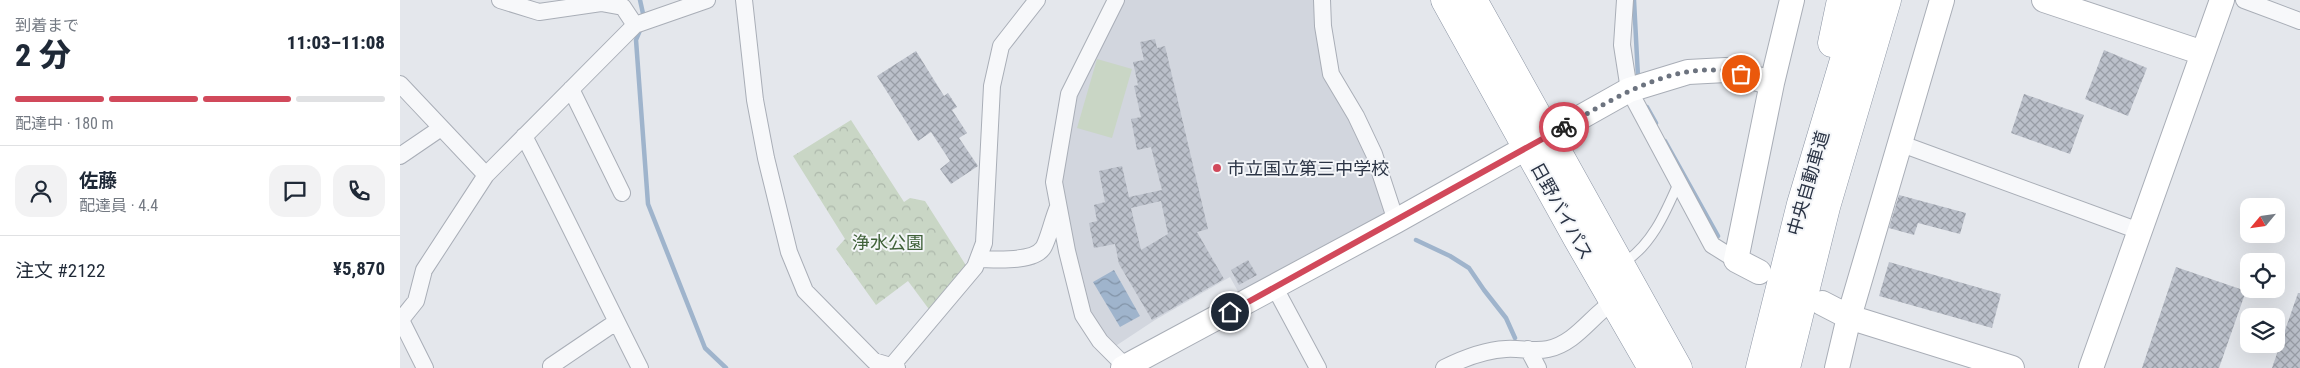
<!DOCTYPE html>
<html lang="ja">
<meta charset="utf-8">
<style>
body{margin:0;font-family:"Roboto Condensed","Noto Sans JP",sans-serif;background:#f2f2f3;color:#1f2937;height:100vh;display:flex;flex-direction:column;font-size:19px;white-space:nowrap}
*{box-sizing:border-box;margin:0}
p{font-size:16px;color:#747a83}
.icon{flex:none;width:28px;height:28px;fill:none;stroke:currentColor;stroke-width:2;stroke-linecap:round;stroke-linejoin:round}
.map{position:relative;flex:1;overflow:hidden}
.sheet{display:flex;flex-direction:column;background:#fff;width:400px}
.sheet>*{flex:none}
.needle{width:32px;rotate:241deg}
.tools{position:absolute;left:1840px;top:198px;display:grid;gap:10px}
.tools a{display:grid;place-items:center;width:45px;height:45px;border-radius:10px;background:#fff;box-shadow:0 5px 20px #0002;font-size:25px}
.pin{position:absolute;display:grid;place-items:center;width:42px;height:42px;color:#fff;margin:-21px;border:2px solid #fff;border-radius:50%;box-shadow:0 1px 5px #0007}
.courier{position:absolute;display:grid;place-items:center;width:50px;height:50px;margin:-25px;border:4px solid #d1495b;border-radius:50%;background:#fff;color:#222;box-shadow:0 1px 6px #0007}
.headline em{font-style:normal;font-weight:800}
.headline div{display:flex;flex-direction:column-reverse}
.headline{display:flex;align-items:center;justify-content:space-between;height:85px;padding:0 15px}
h1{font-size:32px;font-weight:800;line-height:38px}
.bar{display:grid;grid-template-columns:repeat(4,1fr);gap:8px 5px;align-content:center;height:60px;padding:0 15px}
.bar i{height:6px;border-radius:4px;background:#e0e1e3}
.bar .current{background:#d1495b}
.bar p{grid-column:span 4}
.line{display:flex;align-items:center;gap:12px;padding:0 15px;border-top:1px solid #e0e1e3}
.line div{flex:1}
.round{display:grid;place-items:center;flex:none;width:52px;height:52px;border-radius:15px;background:#f2f2f3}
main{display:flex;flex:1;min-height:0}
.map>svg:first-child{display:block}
.built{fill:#d2d6de}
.forest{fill:url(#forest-crowns)}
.pitch{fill:#c9d6c5}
.water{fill:url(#water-waves)}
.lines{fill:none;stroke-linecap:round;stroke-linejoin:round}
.stream{stroke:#9fb4cc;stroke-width:4.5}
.building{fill:url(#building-cross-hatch);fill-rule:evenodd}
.lane-casing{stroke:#a9aeb7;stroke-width:11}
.street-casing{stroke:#a9aeb7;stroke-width:18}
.secondary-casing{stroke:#a9aeb7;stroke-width:26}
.highway-casing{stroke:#8b94a3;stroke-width:29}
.lane{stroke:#f7f8fa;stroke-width:9}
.street{stroke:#f7f8fa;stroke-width:16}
.secondary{stroke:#fff;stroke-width:24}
.highway{stroke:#fff;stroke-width:28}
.done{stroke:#6c737f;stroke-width:5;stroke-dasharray:0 9}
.route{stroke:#d1495b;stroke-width:6}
.poi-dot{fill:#d1495b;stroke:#f4f6f9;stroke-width:2}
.labels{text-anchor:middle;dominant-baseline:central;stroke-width:4;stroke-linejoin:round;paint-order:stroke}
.poi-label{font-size:18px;fill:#2b3445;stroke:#f4f6f9;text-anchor:start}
.street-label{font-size:18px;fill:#2b3445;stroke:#f4f6f9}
.park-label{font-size:18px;fill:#3f6138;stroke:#f4f6f9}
</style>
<main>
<section class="sheet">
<div class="headline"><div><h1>2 分</h1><p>到着まで</p></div><em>11:03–11:08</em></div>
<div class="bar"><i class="current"></i><i class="current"></i><i class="current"></i><i></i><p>配達中 · 180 m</p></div>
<div class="line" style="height:90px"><a class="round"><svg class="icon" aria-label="person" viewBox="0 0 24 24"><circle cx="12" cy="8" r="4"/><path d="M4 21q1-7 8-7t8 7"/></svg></a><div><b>佐藤</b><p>配達員 · 4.4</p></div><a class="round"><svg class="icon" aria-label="chat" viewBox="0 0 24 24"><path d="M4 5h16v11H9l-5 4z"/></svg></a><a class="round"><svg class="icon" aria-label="phone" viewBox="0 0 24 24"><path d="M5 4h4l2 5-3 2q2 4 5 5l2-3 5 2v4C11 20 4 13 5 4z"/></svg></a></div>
<div class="line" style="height:65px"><div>注文 #2122</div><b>¥5,870</b></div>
</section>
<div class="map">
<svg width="1900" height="368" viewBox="0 0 1900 368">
<defs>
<pattern id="forest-crowns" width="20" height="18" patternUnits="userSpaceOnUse" patternTransform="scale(1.25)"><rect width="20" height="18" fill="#c9d6c5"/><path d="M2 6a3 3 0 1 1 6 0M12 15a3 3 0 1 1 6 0" fill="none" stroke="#adb8ab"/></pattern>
<pattern id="water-waves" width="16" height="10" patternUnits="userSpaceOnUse" patternTransform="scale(1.25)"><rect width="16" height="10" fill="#9fb4cc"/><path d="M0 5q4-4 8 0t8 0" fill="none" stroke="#8293a7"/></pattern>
<pattern id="building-cross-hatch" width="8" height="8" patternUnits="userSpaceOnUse" patternTransform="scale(1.25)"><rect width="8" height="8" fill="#bbc0ca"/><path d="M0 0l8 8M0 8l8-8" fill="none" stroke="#989da6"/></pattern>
</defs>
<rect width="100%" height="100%" fill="#e4e7ec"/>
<path class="built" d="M716,0h206l9,74 65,147 -151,83 -15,-27 -75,43 -47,31 -25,-36 -29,-133 15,-88z"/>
<path class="forest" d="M451,120l53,82 6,-4 15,3 42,66 -36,45 -23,-31 -32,24 -40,-56 9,-10 -52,-83z"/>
<path class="pitch" d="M697,59l35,10 -20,69 -35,-10z"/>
<path class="water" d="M714,270l26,46 -20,11 -27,-45z"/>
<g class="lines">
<path class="stream" d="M240,0l4,18
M1234,0l4,77
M241,28l-5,12 12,164 57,144 21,20
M1247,107l9,16
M1265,141l53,95
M1016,240l34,16 19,12 15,22 22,28 9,20"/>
</g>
<path class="building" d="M755,39l2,9 8,-2 43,183 -11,3 27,47 -72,41 -33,-56 -4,-20 -21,4 -5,-25 8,-2 -3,-16 11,-3 -6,-31 23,-5 7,31 33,-7 -11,-43 -14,3 -6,-31 10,-2 -7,-31 4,-1 -5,-23 11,-2 -4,-18zM761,201l7,33 -27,16 -10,-42z
M1704,50l43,18 -19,48 -43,-17z
M516,51l28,45 4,-3 9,14 -5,3 15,23 -8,5 19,28 -27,18 -11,-15 10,-8 -19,-29 -13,9 -41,-65z
M1624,94l60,21 -14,39 -59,-21z
M1499,195l67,18 -6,21 -42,-11 -4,12 -25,-7z
M848,260l9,15 -18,10 -8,-15z
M1489,262l112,32 -9,34 -113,-32z
M1776,267l70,24 -27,77h-77z
M1898,293h2v75h-28z"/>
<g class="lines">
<defs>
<path id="lane" d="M1222,264c29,-18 43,-50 56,-80"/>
<path id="street" d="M100,0l39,12 62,-9 22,4 12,18
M344,0l11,100 11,58 23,94 16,39 69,70 23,7
M716,0l-47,94 -15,88 13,69 16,64 17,26 26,26
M922,0l1,26 8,48 25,42 18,38 22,67
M1225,0l-3,45 7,45 83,155 24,15
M1844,0l56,21
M0,84l86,91
M171,89l51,104
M124,136c40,77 77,155 116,232
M1499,143l240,88
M0,156l41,-28
M578,259c16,0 55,4 65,-11 5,-7 10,-30 15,-41
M875,288l43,80
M1,320l24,48
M0,321l16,-20 8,-31 62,-95 149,-150 72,-25
M1128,349l10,19
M151,366l65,-44
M490,368l85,-101 9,-24 8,-157 9,-40 36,-46
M1044,368c18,-9 42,-18 62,-19 14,-1 29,3 42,0 28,-6 43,-33 65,-47"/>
<path id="secondary" d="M1644,0l159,53
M1359,272l-23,-12 36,-177 20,-83
M1422,303l27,14 163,51
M723,368l273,-147 233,-131 59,-18 38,-2 46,13
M1437,368l12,-51 93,-317
M1691,368l131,-368"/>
<path id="highway" d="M1045,0l132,238 75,130
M1073,0l205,368
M1432,43l9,-43
M1360,368l41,-164 61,-204
M1386,368l40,-161 61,-207"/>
</defs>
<use href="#lane" class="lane-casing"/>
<use href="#street" class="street-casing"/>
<use href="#secondary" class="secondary-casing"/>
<use href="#highway" class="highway-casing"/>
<use href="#lane" class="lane"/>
<use href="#street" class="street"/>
<use href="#secondary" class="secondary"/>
<use href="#highway" class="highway"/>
</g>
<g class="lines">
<path class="done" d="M1164,127c52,-30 115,-70 177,-53"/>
<path class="route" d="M830,312l334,-185"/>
</g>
<circle class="poi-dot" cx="817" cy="168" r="5"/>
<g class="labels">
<g class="poi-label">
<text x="827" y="168">市立国立第三中学校</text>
</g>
<g class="street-label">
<text transform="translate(1408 183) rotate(-74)">中央自動車道</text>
<text transform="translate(1162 211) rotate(61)">日野バイパス</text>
</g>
<g class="park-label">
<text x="488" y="242">浄水公園</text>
</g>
</g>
</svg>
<div class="tools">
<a><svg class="needle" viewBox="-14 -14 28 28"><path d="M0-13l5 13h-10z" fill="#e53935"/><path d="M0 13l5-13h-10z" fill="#747a83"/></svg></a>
<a><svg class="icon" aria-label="locate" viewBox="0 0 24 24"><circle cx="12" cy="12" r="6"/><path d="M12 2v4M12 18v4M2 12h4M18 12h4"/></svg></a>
<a><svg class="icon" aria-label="layers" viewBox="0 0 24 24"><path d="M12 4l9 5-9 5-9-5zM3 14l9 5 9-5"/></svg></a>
</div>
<div class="pin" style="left:1341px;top:74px;background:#ea580c"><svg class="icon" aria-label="bag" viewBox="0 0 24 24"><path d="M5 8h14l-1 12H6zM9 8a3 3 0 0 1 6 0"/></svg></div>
<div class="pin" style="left:830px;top:312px;background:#1f2937"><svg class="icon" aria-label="home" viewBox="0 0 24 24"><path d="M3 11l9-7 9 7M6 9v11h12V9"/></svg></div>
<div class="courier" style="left:1164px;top:127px"><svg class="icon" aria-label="bike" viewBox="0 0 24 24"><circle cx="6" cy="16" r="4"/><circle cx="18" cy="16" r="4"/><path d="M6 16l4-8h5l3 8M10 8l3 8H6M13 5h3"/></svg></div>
</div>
</main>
